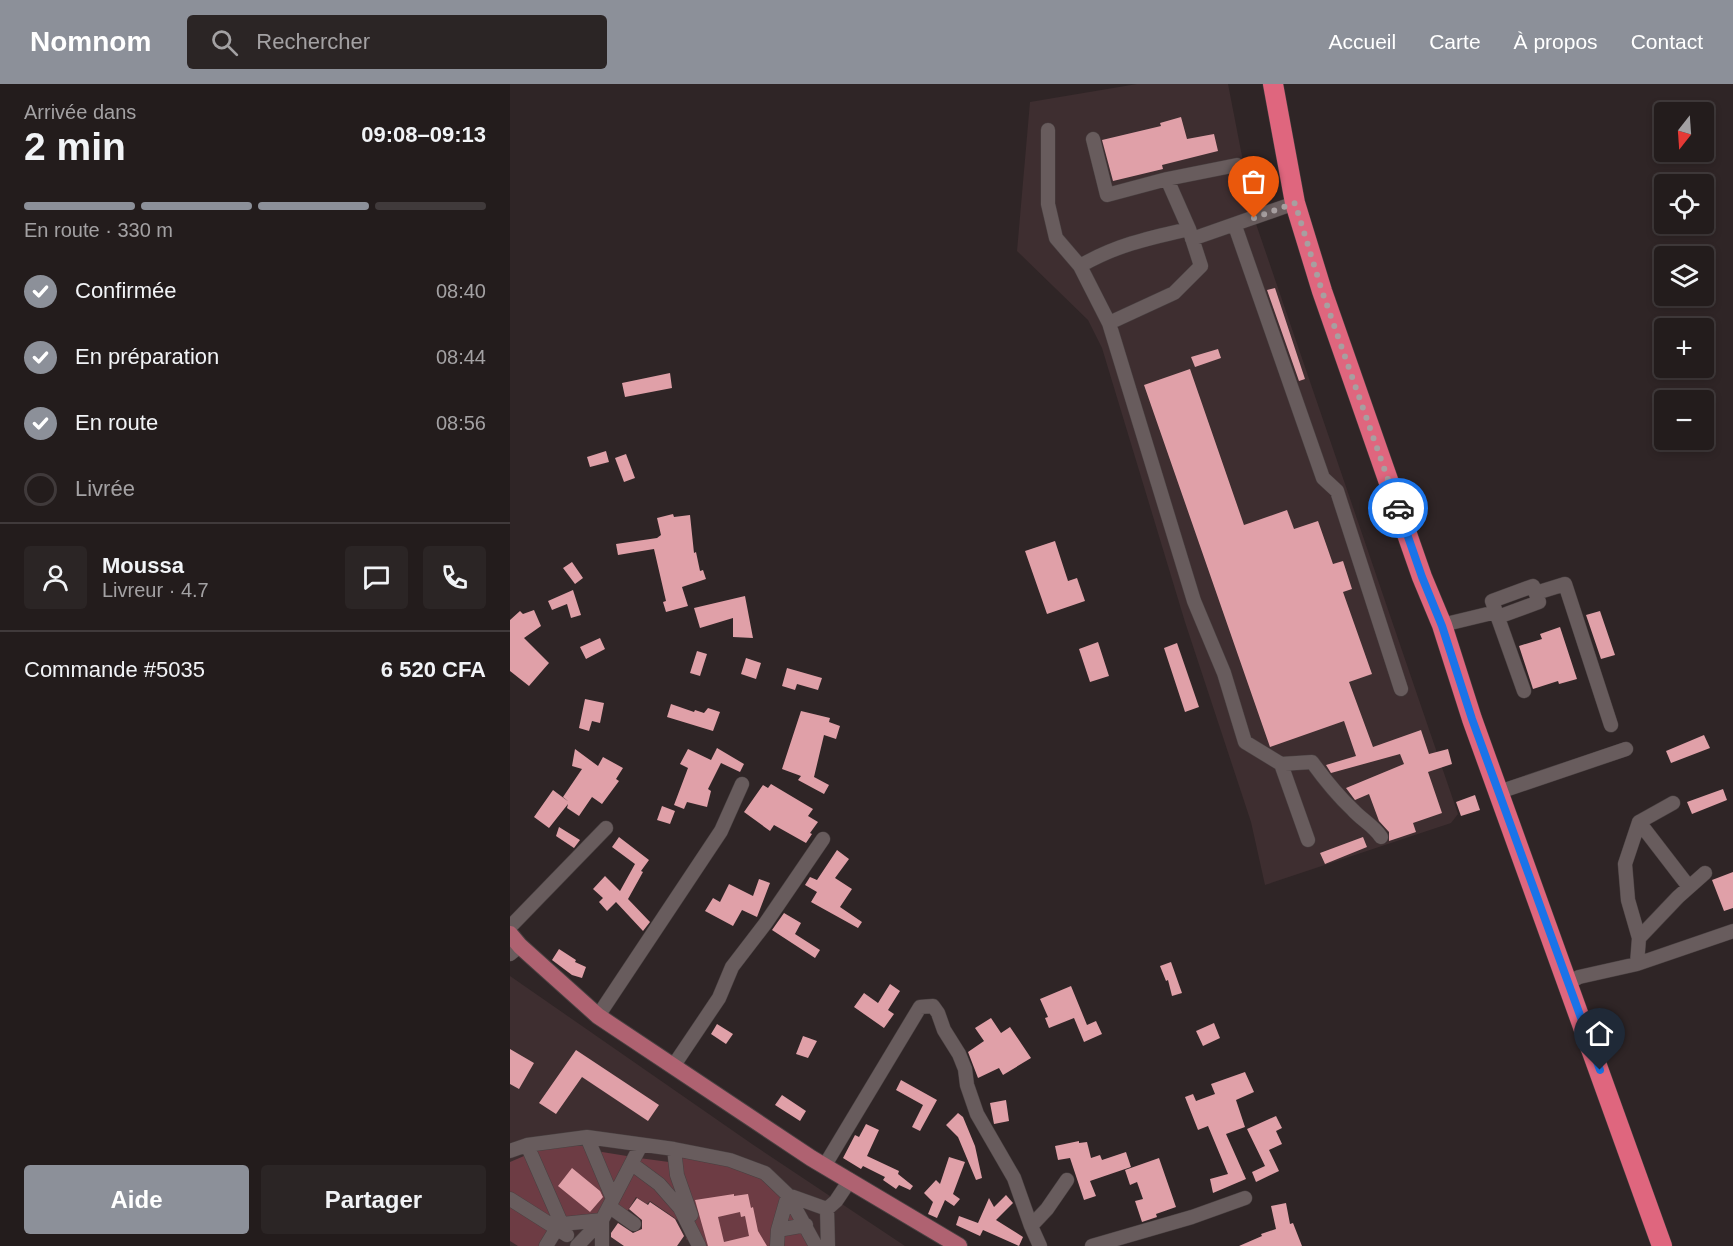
<!DOCTYPE html>
<html lang="fr">
<meta charset="utf-8">
<style>
body{margin:0;font-family:Helvetica,sans-serif;background:#2b2525;color:#f1f3f6;height:100vh;display:flex;flex-direction:column;font-size:22px;white-space:nowrap}
*{box-sizing:border-box;margin:0}
p{font-size:20px;color:#a3a1a3}
.icon{flex:none;width:33px;height:33px;fill:none;stroke:currentColor;stroke-width:2;stroke-linecap:round;stroke-linejoin:round}
.map{position:relative;flex:1;overflow:hidden}
.details{display:flex;flex-direction:column;background:#231c1c;width:510px}
.details>*{flex:none}
.needle{width:39px;rotate:197deg}
.buttons{position:absolute;left:1144px;top:18px;display:grid;gap:12px}
.buttons a{display:grid;place-items:center;width:60px;height:60px;border-radius:6px;background:#231c1c;box-shadow:0 3px 9px #0003,0 0 0 2px #403a3b;font-size:30px}
.pin{position:absolute;display:grid;place-items:center;width:51px;height:51px;color:#fff;margin:-62px -26px;border-radius:50% 50% 50% 0;rotate:-45deg;box-shadow:0 0 6px #0007}
.pin .icon{rotate:45deg}
.courier{position:absolute;display:grid;place-items:center;width:60px;height:60px;margin:-30px;border:4px solid #1a73e8;border-radius:50%;background:#fff;color:#222;box-shadow:0 2px 8px #0007}
.head em{font-style:normal;font-weight:600}
.head div{display:flex;flex-direction:column-reverse}
.head{display:flex;align-items:center;justify-content:space-between;height:102px;padding:0 24px}
h1{font-size:39px;font-weight:600;line-height:45px}
.bar{display:grid;grid-template-columns:repeat(4,1fr);gap:9px 6px;align-content:center;height:72px;padding:0 24px}
.bar i{height:8px;border-radius:4px;background:#403a3b}
.bar .selected{background:#8c9099}
.bar p{grid-column:span 4}
.line{display:flex;align-items:center;gap:15px;padding:0 24px;border-top:2px solid #403a3b}
.line div{flex:1}
.round{display:grid;place-items:center;flex:none;width:63px;height:63px;border-radius:6px;background:#2b2525}
ol{padding:0 24px;list-style:none}
li{display:flex;align-items:center;gap:18px;height:66px}
li p{margin-inline-start:auto}
li .icon{padding:6px;border-radius:50%;background:#8c9099;color:#fff;stroke-width:4}
li:last-child{color:#a3a1a3}
li i{width:33px;height:33px;border:3px solid #403a3b;border-radius:50%}
.button{display:flex;gap:12px;margin-top:auto;padding:12px 24px}
.button a{flex:1;height:69px;border-radius:6px;background:#8c9099;color:#fff;font-size:24px;font-weight:600;line-height:69px;text-align:center}
.button a+a{background:#2b2525;color:#f1f3f6}
header{display:flex;align-items:center;gap:36px;box-sizing:border-box;height:84px;padding:0 30px;background:#8c9099;color:#fff}
header strong{font-size:28px}
nav{display:flex;gap:33px;margin-inline-start:auto;font-size:21px}
.search{width:420px;height:54px;background:#2b2525;display:flex;align-items:center;gap:15px;box-sizing:border-box;padding:0 21px;border-radius:6px;color:#a3a1a3;font-size:22px}
main{display:flex;flex:1;min-height:0}
.map>svg:first-child{display:block}
.built{fill:#3e2e30}
.green{fill:#6d3c44}
.building{fill:#e0a0a8;fill-rule:evenodd}
.lines{fill:none;stroke-linecap:round;stroke-linejoin:round}
.minor-casing{stroke:#494041;stroke-width:15}
.major-casing{stroke:#494041;stroke-width:18}
.highway-casing{stroke:#494041;stroke-width:21}
.minor{stroke:#685c5d;stroke-width:14}
.major{stroke:#af6271;stroke-width:16}
.highway{stroke:#df667e;stroke-width:20}
.done{stroke:#a79fa0;stroke-width:6;stroke-dasharray:0 10.8}
.route{stroke:#1a73e8;stroke-width:8}
</style>
<header>
<strong>Nomnom</strong>
<div class="search"><svg class="icon" aria-label="search" viewBox="0 0 24 24"><circle cx="10" cy="10" r="6"/><path d="M15 15l6 6"/></svg>Rechercher</div>
<nav><a>Accueil</a><a>Carte</a><a>À propos</a><a>Contact</a></nav>
</header>
<main>
<section class="details">
<div class="head"><div><h1>2 min</h1><p>Arrivée dans</p></div><em>09:08–09:13</em></div>
<div class="bar"><i class="selected"></i><i class="selected"></i><i class="selected"></i><i></i><p>En route · 330 m</p></div>
<ol>
<li><svg class="icon" aria-label="check" viewBox="0 0 24 24"><path d="M5 12l5 5 9-10"/></svg>Confirmée<p>08:40</p></li>
<li><svg class="icon" aria-label="check" viewBox="0 0 24 24"><path d="M5 12l5 5 9-10"/></svg>En préparation<p>08:44</p></li>
<li><svg class="icon" aria-label="check" viewBox="0 0 24 24"><path d="M5 12l5 5 9-10"/></svg>En route<p>08:56</p></li>
<li><i></i>Livrée</li>
</ol>
<div class="line" style="height:108px"><a class="round"><svg class="icon" aria-label="person" viewBox="0 0 24 24"><circle cx="12" cy="8" r="4"/><path d="M4 21q1-7 8-7t8 7"/></svg></a><div><b>Moussa</b><p>Livreur · 4.7</p></div><a class="round"><svg class="icon" aria-label="chat" viewBox="0 0 24 24"><path d="M4 5h16v11H9l-5 4z"/></svg></a><a class="round"><svg class="icon" aria-label="phone" viewBox="0 0 24 24"><path d="M5 4h4l2 5-3 2q2 4 5 5l2-3 5 2v4C11 20 4 13 5 4z"/></svg></a></div>
<div class="line" style="height:78px"><div>Commande #5035</div><b>6 520 CFA</b></div>
<div class="button"><a>Aide</a><a>Partager</a></div>
</section>
<div class="map">
<svg width="1223" height="1162" viewBox="0 0 1223 1162">
<rect width="100%" height="100%" fill="#2f2526"/>
<path class="built" d="M627,0h91l26,134 204,596 -7,9 -186,62 -14,-63 -66,-200 -83,-274 -14,-28 -71,-69 13,-149z
M0,892l242,168 153,102h-395z"/>
<path class="green" d="M67,1058l7,2 27,54 -12,20 -32,3 -30,-68 2,-4z
M86,1067l37,6 -20,36z
M14,1072l9,8 24,57 -47,-26v-33z
M167,1073c26,4 73,9 93,27 18,15 29,42 41,62h-113l-12,-7 5,-7 -9,-9 -32,-22 -3,3 -11,-7 -9,15 -11,-8 23,-46 30,4z
M0,1118l44,27 -11,17h-25l-8,-5z"/>
<path class="building" d="M671,33l6,22 27,-5 4,17 -56,14 1,4 -50,12 -11,-41 59,-14 -1,-3z
M765,204l30,91 -6,2 -32,-91z
M708,265l3,9 -26,9 -4,-10z
M680,285l54,156 43,-15 7,19 24,-8 15,43 10,-3 9,28 -9,3 29,82 -23,8 24,65 48,-17 8,24 19,-5 4,15 -24,8 14,41 -29,10 3,9 -27,9v-9l-10,-11 -10,-27 -14,6 -9,-12 58,-24 -4,-10 -69,19 -5,-8 30,-9 -12,-35 -74,26 -126,-362z
M160,289l2,15 -47,9 -3,-14z
M96,367l3,11 -19,5 -3,-10z
M116,370l9,24 -11,4 -9,-24z
M163,430l1,3 16,-2 4,38 2,-1 4,19 3,-1 3,9 -24,8 6,19 -22,6 -3,-10 3,-1 -12,-52 -36,6 -2,-11 41,-6 4,-3 -4,-17z
M545,457l13,40 9,-3 8,23 -38,13 -22,-63z
M62,478l11,16 -8,6 -12,-16z
M63,506l8,25 -10,3 -4,-14 -15,6 -4,-9z
M235,512l8,42 -20,-1v-19l-33,10 -6,-20z
M24,526l7,16 -17,12 25,25 -20,23 -19,-15v-51l10,-9 3,3z
M1090,527l15,44 -14,4 -15,-44z
M1050,543l17,52 -18,5 -1,-3 -25,8 -14,-43 23,-7 -2,-5z
M90,554l5,11 -19,10 -6,-12z
M588,558l11,34 -19,6 -11,-33z
M667,559l22,64 -14,5 -21,-64z
M187,567l10,3 -7,22 -10,-3z
M236,574l15,5 -5,16 -15,-5z
M277,584l35,10 -4,12 -21,-6 -2,6 -13,-4z
M75,615l19,4 -4,20 -8,-2 -3,10 -10,-3z
M161,620l23,8 1,-2 9,3 4,-5 12,4 -7,19 -46,-14z
M291,627l29,7 -1,4 11,4 -4,13 -12,-4 -10,42 15,8 -5,9 -26,-14 3,-4 -19,-7z
M1194,651l6,13 -39,15 -5,-12z
M207,664l27,16 -4,8 -19,-9 -13,26 3,2 -4,16 -20,-5 -3,7 -10,-4 14,-37 -8,-4 8,-15 23,11z
M65,665l23,17 5,-9 20,11 -7,11 3,2 -17,23 -10,-7 -13,19 -12,-8 1,-4 -19,24 -15,-11 19,-27 16,12 -6,-5 19,-28 -10,-3z
M261,700l42,25 -5,7 10,6 -8,11 2,1 -6,9 -32,-18 -4,6 -26,-19 19,-27 5,3z
M1213,705l4,11 -35,14 -5,-12z
M965,711l5,15 -19,6 -5,-14z
M152,722l13,5 -5,13 -13,-4z
M49,743l21,13 -6,8 -18,-12z
M109,753l30,23 -8,11 2,1 -15,27 22,23 -7,9 -27,-29 -9,9 -8,-9 4,-4 -10,-9 12,-13 15,15 15,-27 -23,-17z
M853,753l4,10 -42,17 -5,-11z
M327,766l12,9 -14,19 17,11 -12,18 22,15 -4,6 -47,-26 6,-10 -12,-7 5,-8 7,3z
M1223,788v36l-9,3 -12,-31z
M249,795l11,4 -13,34 -15,-7 -9,16 -28,-15 8,-13 7,4 9,-18 24,12z
M274,829l17,10 -6,11 25,16 -5,8 -43,-28z
M49,865l17,11 -1,2 11,5 -4,11 -10,-3 -20,-15z
M661,878l11,31 -10,3 -4,-16 -2,1 -6,-15z
M380,900l10,7 -12,19 6,4 -10,14 -30,-21 10,-14 14,10z
M561,902l16,39 9,-4 6,13 -18,8 -10,-24 -25,10 -4,-10 3,-1 -8,-18z
M481,934l10,15 9,-6 21,31 -28,17 -4,-7 -21,10 -10,-26 16,-11 -9,-13z
M704,939l6,15 -17,8 -7,-15z
M207,940l16,10 -7,10 -15,-10z
M293,952l14,5 -9,17 -12,-4z
M0,965l24,14 -15,26 -9,-5z
M66,966l83,55 -11,16 -66,-44 -26,37 -17,-11z
M735,988l9,20 -18,8 9,27 -19,7 20,45 -33,14 -3,-14 18,-5 -20,-48 -10,4 -13,-33 8,-3 3,7 19,-7 -4,-10z
M391,996l36,20 -17,31 -8,-4 11,-22 -27,-15z
M272,1011l24,16 -6,10 -25,-16z
M496,1016l3,21 -15,3 -4,-21z
M448,1029l5,4 12,29 7,32 -6,2 -18,-43 -12,-12z
M766,1032l6,12 -6,3 6,13 -13,6 10,21 -23,11 -4,-10 13,-6 -18,-37z
M356,1040l13,6 -12,26 32,15 -1,3 15,12 -3,4 -11,-5 -3,4 -13,-9 2,-3 -22,-11 -2,3 -18,-11 12,-23 4,2z
M569,1057v2l8,-1 4,16 9,-3 2,5 24,-8 5,15 -41,14 6,15 -12,4 -14,-42 -12,2 -3,-14z
M439,1073l16,5 -12,32 7,5 -6,7 -9,-6 -8,18 -9,-4 5,-12 -9,-9 12,-13 4,4z
M649,1074l17,49 -20,7 1,3 -15,5 -7,-21 8,-2 -6,-17 -7,3 -5,-15z
M62,1084l28,23 3,6 -13,15 -32,-26z
M224,1110v2l14,-2 3,14 2,-1 5,24 9,15h-59l-13,-46zM230,1128l1,5 4,-1 4,20 -25,6 -6,-25z
M496,1111l7,8 -17,17 27,17 -4,9 -36,-16 -3,6 -24,-11 3,-9 19,7 11,-25 5,9z
M127,1114l11,7 2,-3 25,17 9,17 -7,10h-53l-13,-9v-4l7,-10 15,10 9,-4v-9l-13,-11z
M776,1119l4,21 3,-1 9,23h-63l23,-10 -1,-2 15,-5 -5,-23z"/>
<g class="lines">
<defs>
<path id="minor" d="M538,46v74l8,34 24,28 29,57 85,278 30,72 21,69 36,22
M583,55l14,56 60,-16 70,-14
M725,142l88,252 14,13 64,198
M682,155l103,-36
M570,182c36,-21 69,-28 109,-37
M599,239l65,-30 27,-27 -12,-37 -22,-50
M1026,509l29,-9 46,141
M988,533l41,-15 -6,-16 -41,15 32,90
M932,541l54,-13
M989,708l127,-43
M1129,738l50,65
M798,756l-27,-76 31,-2c13,18 25,33 41,48 9,10 21,16 28,27
M0,843l96,-99
M1129,854l-11,-38 -3,-36 14,-42 34,-19
M0,870l10,-8
M1127,880l2,-26 39,-41 27,-24
M1058,899l11,-6 58,-13 96,-33
M88,932l123,-185 21,-47
M164,981l45,-67 13,-31 33,-43 58,-85
M77,1053l26,62
M17,1061l39,89
M164,1065l3,26 14,40
M0,1067l17,-6 60,-8 87,12 56,11 35,13 23,22 28,51
M122,1080l27,20 21,24 19,38
M315,1081l95,-158 13,-1 5,7 6,17 15,24 6,15 2,16 10,29 37,64 17,48
M0,1115l57,36
M100,1123l24,17
M317,1125l1,37
M52,1140l40,-4v26
M268,1146l10,-35 39,14 9,-8 14,-21
M36,1162l11,-18
M67,1162l25,-26 39,-75
M267,1162l1,-16 28,-5
M530,1162l-9,-20 16,-17 20,-29
M582,1162l100,-29 53,-19"/>
<path id="major" d="M0,850l10,12 78,70 213,142 148,88"/>
<path id="highway" d="M763,0l22,119 27,88 100,286 20,48 30,94 190,527"/>
</defs>
<use href="#minor" class="minor-casing"/>
<use href="#major" class="major-casing"/>
<use href="#highway" class="highway-casing"/>
<use href="#minor" class="minor"/>
<use href="#major" class="major"/>
<use href="#highway" class="highway"/>
</g>
<g class="lines">
<path class="done" d="M744,134l41,-15 27,88 76,217"/>
<path class="route" d="M888,424l24,69 20,49 30,93 128,351"/>
</g>
</svg>
<div class="buttons">
<a><svg class="needle" viewBox="-14 -14 28 28"><path d="M0-13l5 13h-10z" fill="#e53935"/><path d="M0 13l5-13h-10z" fill="#a3a1a3"/></svg></a>
<a><svg class="icon" aria-label="locate" viewBox="0 0 24 24"><circle cx="12" cy="12" r="6"/><path d="M12 2v4M12 18v4M2 12h4M18 12h4"/></svg></a>
<a><svg class="icon" aria-label="layers" viewBox="0 0 24 24"><path d="M12 4l9 5-9 5-9-5zM3 14l9 5 9-5"/></svg></a>
<a>+</a>
<a>−</a>
</div>
<div class="pin" style="left:744px;top:134px;background:#ea580c"><svg class="icon" aria-label="bag" viewBox="0 0 24 24"><path d="M5 8h14l-1 12H6zM9 8a3 3 0 0 1 6 0"/></svg></div>
<div class="pin" style="left:1090px;top:986px;background:#1f2937"><svg class="icon" aria-label="home" viewBox="0 0 24 24"><path d="M3 11l9-7 9 7M6 9v11h12V9"/></svg></div>
<div class="courier" style="left:888px;top:424px"><svg class="icon" aria-label="car" viewBox="0 0 24 24"><path d="M5 17H2v-5l4-1 3-4h7l3 4 3 1v5h-3M9 17h6M6 11h13"/><circle cx="7" cy="17" r="2"/><circle cx="17" cy="17" r="2"/></svg></div>
</div>
</main>
